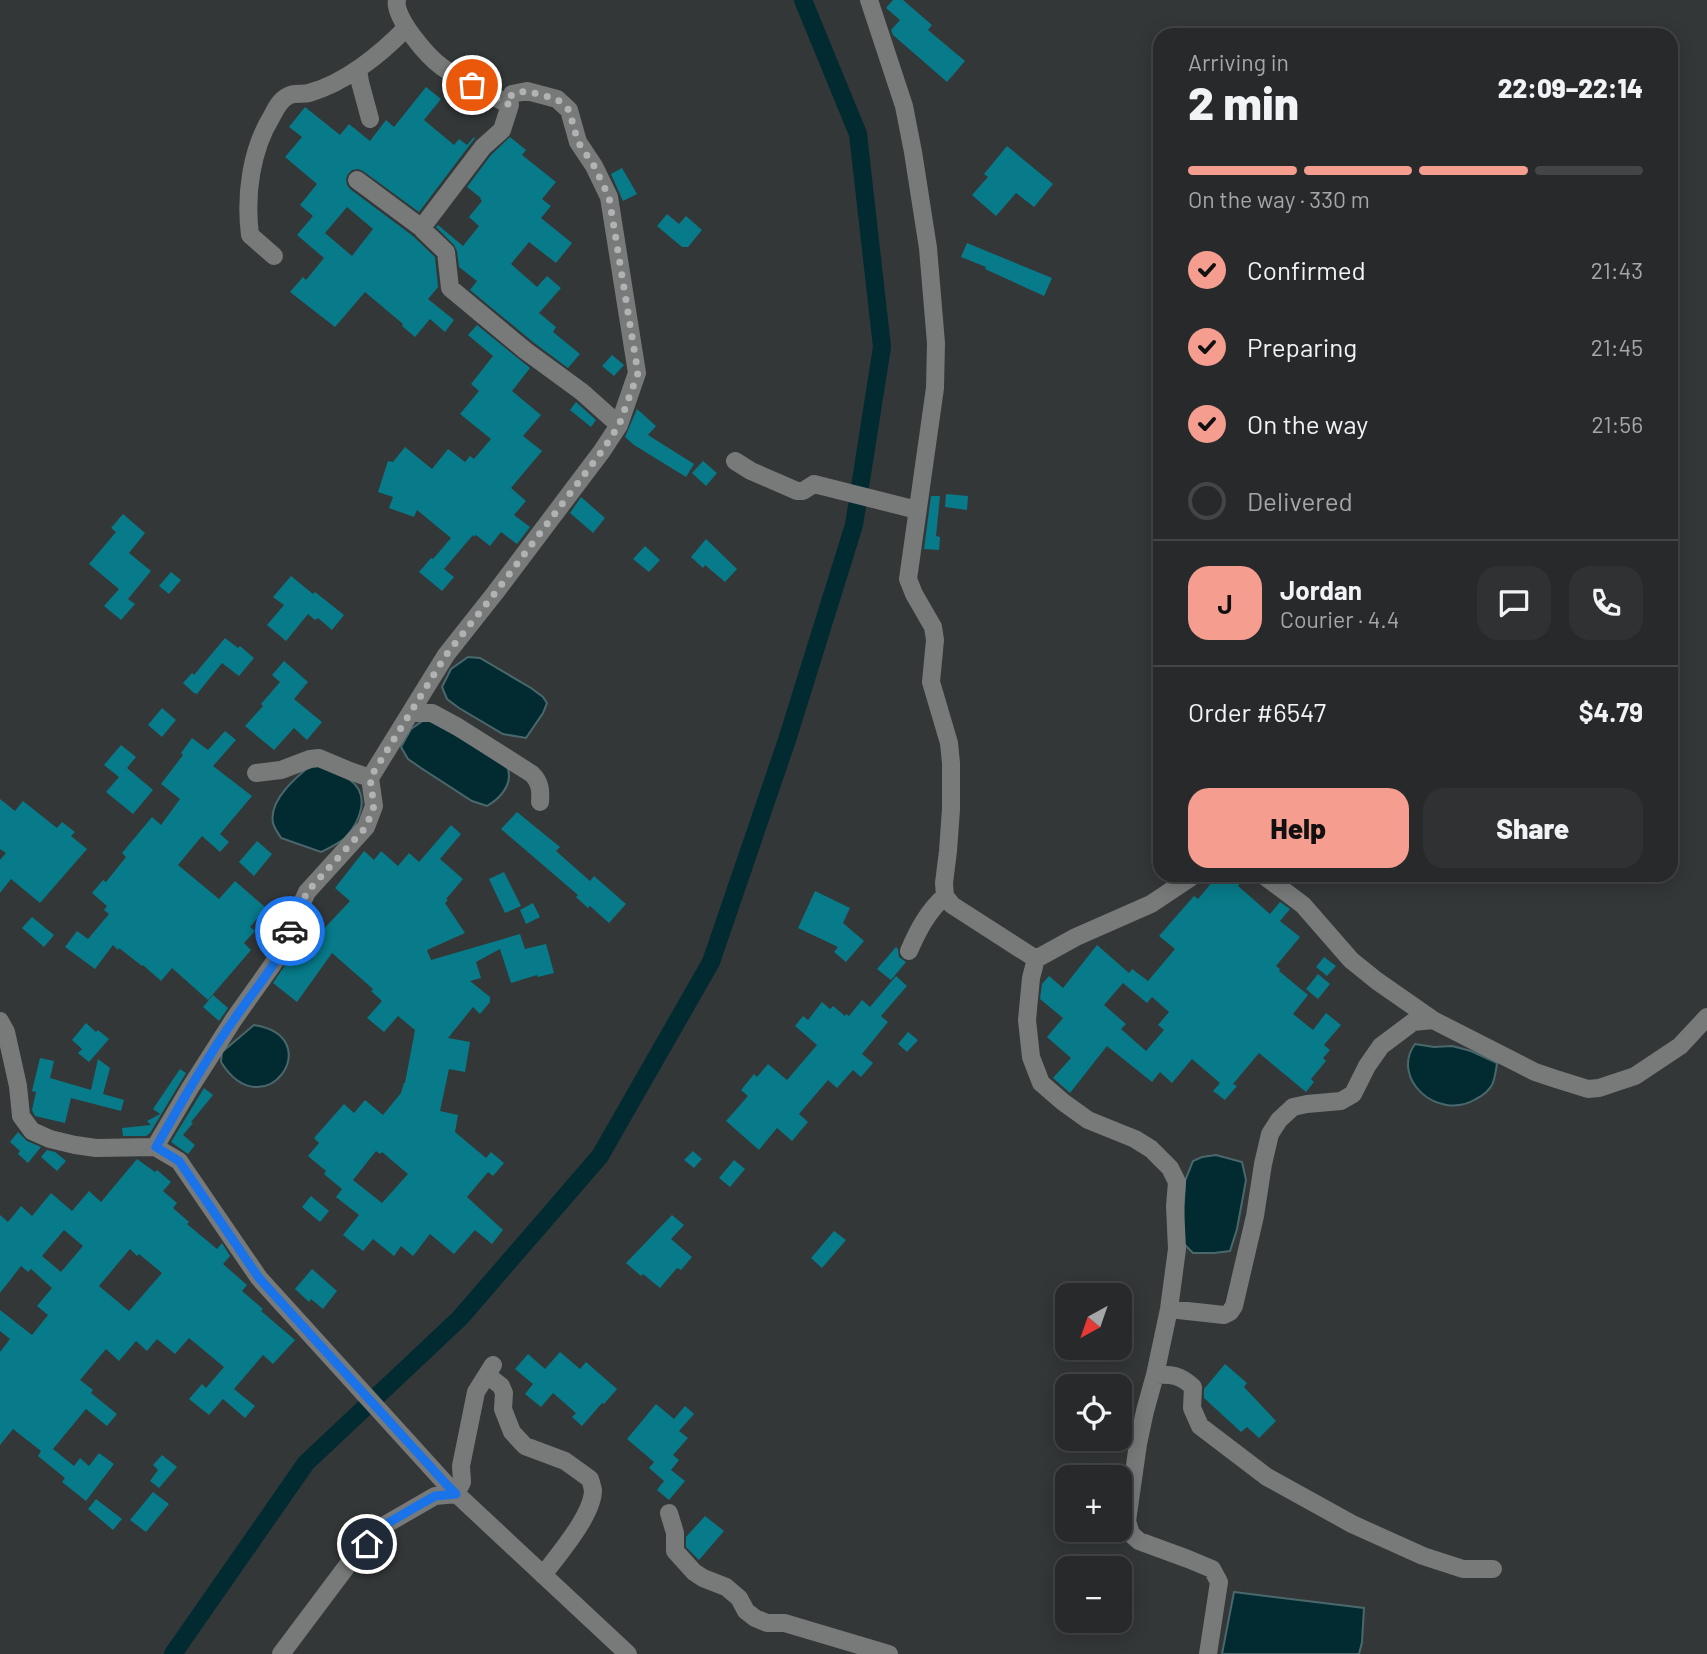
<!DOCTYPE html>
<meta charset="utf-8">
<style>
body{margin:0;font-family:Barlow,sans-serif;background:#2f3132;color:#f1f3f6;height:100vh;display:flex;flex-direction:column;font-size:26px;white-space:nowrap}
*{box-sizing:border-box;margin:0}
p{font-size:23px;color:#a4a6a8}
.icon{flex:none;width:38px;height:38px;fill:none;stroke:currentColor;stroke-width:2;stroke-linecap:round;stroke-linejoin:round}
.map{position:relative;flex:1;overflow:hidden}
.drawer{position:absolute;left:1153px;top:28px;width:525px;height:854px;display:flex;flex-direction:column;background:#27292a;border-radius:21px;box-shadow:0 4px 18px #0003,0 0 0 2px #434547}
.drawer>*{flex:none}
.needle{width:46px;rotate:220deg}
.controls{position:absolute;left:1055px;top:1283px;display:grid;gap:14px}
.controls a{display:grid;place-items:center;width:77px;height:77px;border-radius:14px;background:#27292a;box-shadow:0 4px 18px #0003,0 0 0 2px #434547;font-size:35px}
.pin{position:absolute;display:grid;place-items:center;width:60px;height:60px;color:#fff;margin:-30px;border:4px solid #fff;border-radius:50%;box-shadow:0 2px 7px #0007}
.courier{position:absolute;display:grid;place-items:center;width:70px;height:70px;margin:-35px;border:5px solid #1a73e8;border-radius:50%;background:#fff;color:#222;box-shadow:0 2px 9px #0007}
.head em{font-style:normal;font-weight:800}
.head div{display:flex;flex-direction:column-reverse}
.head{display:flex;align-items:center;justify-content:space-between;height:119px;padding:0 35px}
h1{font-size:46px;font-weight:800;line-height:52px}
.bar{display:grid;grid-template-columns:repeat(4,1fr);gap:10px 7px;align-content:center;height:84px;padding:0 35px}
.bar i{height:9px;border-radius:5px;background:#434547}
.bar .selected{background:#f59d8f}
.bar p{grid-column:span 4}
.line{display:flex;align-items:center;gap:18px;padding:0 35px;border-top:2px solid #434547}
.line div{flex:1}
.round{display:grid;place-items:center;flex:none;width:74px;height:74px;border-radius:21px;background:#2f3132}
ol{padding:0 35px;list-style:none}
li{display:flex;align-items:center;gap:21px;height:77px}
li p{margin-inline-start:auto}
li .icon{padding:7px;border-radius:50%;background:#f59d8f;color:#111;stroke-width:4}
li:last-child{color:#a4a6a8}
li i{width:38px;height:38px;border:4px solid #434547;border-radius:50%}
.button{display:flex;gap:14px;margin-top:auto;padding:14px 35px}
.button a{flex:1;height:80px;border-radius:21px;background:#f59d8f;color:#111;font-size:28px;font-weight:800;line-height:80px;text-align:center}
.button a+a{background:#2f3132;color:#f1f3f6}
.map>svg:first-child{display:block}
.water{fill:#012b31;stroke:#4a686c;stroke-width:2}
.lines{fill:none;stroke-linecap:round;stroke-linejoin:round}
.canal{stroke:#012b31;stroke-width:18}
.building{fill:#077b89;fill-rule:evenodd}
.minor{stroke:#787a7a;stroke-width:18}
.done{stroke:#b0b2b4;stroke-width:7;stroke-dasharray:0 12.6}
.route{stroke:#1a73e8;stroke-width:9}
</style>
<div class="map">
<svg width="1707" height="1654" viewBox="0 0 1707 1654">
<rect width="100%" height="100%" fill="#343738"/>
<path class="water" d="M468,657l12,1 51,30 12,9 4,6 -4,10 -17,25 -23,-4 -44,-26 -12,-9 -5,-12 9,-18z
M427,718l80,48c7,17 -6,32 -20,40l-15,-5 -51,-33 -13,-9 -7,-12 10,-18z
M316,761c11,6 24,11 34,19 21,15 10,42 -5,58 -7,6 -16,10 -24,14l-40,-14c-2,-4 -7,-10 -8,-15 -5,-24 27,-49 43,-62z
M254,1025c76,12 10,106 -33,37l1,-10z
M1415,1044l19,3 18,-1 19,5 26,12c-1,7 -2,16 -5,22 -3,5 -10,11 -16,14 -39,23 -86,-21 -61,-55z
M1216,1155l26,7 4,18 -9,49 -7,22 -16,2h-21l-11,-11 3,-61 8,-20 9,-4z
M1234,1592l130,16 -2,34 -3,12h-137z"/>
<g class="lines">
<path class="canal" d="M173,1654l133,-191 154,-145 140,-162 111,-194 76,-222 67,-215 28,-178 -24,-213 -55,-134"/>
</g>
<path class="building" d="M893,0h10l29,25 -4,5 37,31 -18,21 -54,-47 -2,-5 9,-10 -14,-12z
M426,87l15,12 -17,21 30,25 5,-6 8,6 7,-8 1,1 -56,74 -56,-41 -5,-2 -6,1 -4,4 -2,5 1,6 3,4 63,47 22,21 3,30 -10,12 26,21 -9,12 -15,-13 -15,18 -13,-11 1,-2 -38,-32 -30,35 -45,-35 13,-15 3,3 18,-22 -27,-23 16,-19 -13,-11 17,-21 -32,-27 17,-20 -13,-10 16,-20 35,28 9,-11 21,17 16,-21 8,7zM347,207l26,22 -21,27 -27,-23z
M510,137l16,13 -4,5 34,27 -14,17 9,7 -10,12 31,25 -16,20 -27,-21 -18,22 26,23 10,-11 14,12 -22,25 17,14 -3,5 27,22 -12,14 -35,-26 -63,-52 7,-9 -18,-14 -2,-16 -3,-6 -18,-18 2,-2 25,21 16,-20 -10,-9 13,-16 -2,-2 1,-1 -14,-11 24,-32z
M1007,146l46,38 -19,23 -18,-14 -20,23 -24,-21 16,-18 -4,-3z
M622,168l15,26 -14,7 -12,-27z
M667,214l12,10 7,-8 16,14 -14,17h-6l-25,-21z
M967,243l85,35 -8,18 -59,-27 1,-2 -25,-10z
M477,325l53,43 -18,23 29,24 -18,21 19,15 -31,37 15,13 -12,14 16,12 -13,17 -16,-12 -11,14 -14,-11 -2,2 -1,-2 -29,34 10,8 -12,14 -23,-19 12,-14 2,1 18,-21 -34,-28 -3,7 -25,-9 4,-11 -15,-5 10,-31 5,1 12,-15 27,22 16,-20 17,13 5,-6 4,3 17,-20 -31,-25 19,-23 -8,-7 22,-28 -25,-21z
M612,355l12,10 -10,11 -12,-10z
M576,402l20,18 -5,7 -21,-17z
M637,409l19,17 -8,9 46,29 -8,13 -52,-32 -9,-8z
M703,461l14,12 -11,13 -14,-13z
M946,494l22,2 -1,14 -22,-3z
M931,496h9l-4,40 4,1 -1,13 -15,-1z
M581,497l24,21 -12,15 -23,-20z
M123,514l22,19 -16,20 22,18 -23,28 7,5 -14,16 -17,-14 15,-17 -30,-25 27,-32 -5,-4z
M706,539l31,30 -12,13 -20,-17 -2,3 -12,-11z
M645,546l15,14 -11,12 -16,-13z
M171,572l10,8 -12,14 -10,-8z
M291,576l22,18 2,-2 29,23 -12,15 -14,-12 -3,2 -7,-6 -22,27 -19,-16 17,-20 -11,-8z
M225,638l13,10 2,-2 14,12 -15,18 -17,-13 -25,31 -3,-1 -11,-10 9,-10 2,2z
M284,661l24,21 -14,17 28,23 -15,18 -13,-12 -20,22 -29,-24 18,-20 -2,-2 19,-22 -8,-7z
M162,708l14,12 -14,17 -14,-12z
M225,731l11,9 -23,26 39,30 -32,38 9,8 -9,10 -18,-16 -24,29 41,34 16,-18 31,27 -16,19 5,4 -11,12 7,7 -43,50 -36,-32 -11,13 -18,-16 -1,1 -23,-18 -1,2 -5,-5 -18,24 -30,-22 12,-16 11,8 21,-25 -5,-4 3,-4 -15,-13 11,-13 3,2 20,-25 -4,-4 30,-36 9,8 19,-26 -19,-15 22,-29 -2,-2 11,-15 16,12z
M121,745l15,12 -9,11 26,22 -20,24 -27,-22 13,-15 -15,-12z
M0,799l15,12 8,-10 34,27 5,-6 13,10 -4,4 16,13 -47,54 -29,-24 -11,14v-33l6,-7 -6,-4z
M517,812l43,35 -4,4 34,30 4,-5 32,28 -17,19 -19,-17 -2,2 -12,-11 2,-2 -77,-66z
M451,825l10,9 -21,25 23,20 -17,20 2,1 -3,3 20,30 -38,17 4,10 89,-26 5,15 21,-5 8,29 -16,4 -1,-2 -26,8 -11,-34 -24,13 5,16 -11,3 20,16v5l-10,12 -7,-7 -25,31 22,4 -5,30 -16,-3 -9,42 18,4 -3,17 31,26 5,-6 13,11 -11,13 -5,-4 -21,25 36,33 -11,14 -17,-14 -21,24 -24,-20 -17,22 -12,-10 -7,10 -21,-17 -10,12 -20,-16 16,-20 -23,-18 6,-8 -18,-15 2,-3 -18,-15 11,-13 -5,-5 30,-34 10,9 11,-13 18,15 18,-22 3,-10h1l10,-53 -17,-14 -14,16 -17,-14 15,-17 -11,-10 2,-2 -41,-36 -35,49 -24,-19 19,-28 20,-26 7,5 31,-33 -15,-13 29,-37 10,9 7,-9 17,15 11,-13 10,9zM376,1151l4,3 2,-2 26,22 -26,29 -29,-23z
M257,841l15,13 -18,22 -15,-14z
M504,872l17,34 -16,7 -16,-34z
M1218,875h17l7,6 -4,5 32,28 10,-12 10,7 -10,12 20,16 -24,29 4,3 -1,2 29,24 -15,19 20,16 13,-17 15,12 -17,20 6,5 -7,8 3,3 -15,18 3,3 -8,10 -47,-39 -26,31 4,2 -12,14 -12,-9 7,-8 -28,-24 -20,24 -12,-11 -8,10 -45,-36 -37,47 -17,-15 18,-20 -24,-21 16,-19 -23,-19 2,-15 7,-8 14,12 34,-43 32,28 3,-4 16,12 27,-32 -16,-13 35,-40 4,3zM1123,983l24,20 5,-6 17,15 -11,13 6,5 -18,21 -25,-22 5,-5 -22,-19z
M815,891l35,17 -7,15 21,18 -18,21 -12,-10 4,-5 -40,-19z
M533,903l7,14 -14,7 -6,-14z
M32,917l22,18 -10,12 -22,-19z
M896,947l2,2 1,8 7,5 -15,18 -14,-11z
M1324,957l12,9 -9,10 -11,-9z
M1318,974l12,10 -12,15 -12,-10z
M896,976l11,10 -26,30 7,6 -26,32 11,9 -12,14 -8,-7 -16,18 -9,-8 -29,34 9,8 -16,19 -15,-13 -18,22 -33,-29 22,-25 -7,-6 13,-16 3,3 11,-13 19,16 30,-35 -22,-19 8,-10 5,4 14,-18 8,7 3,-3 12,10 1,-2 3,2 13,-16 8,7z
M213,995l15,13 -9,13 -16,-14z
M86,1023l10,9 2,-2 11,9 -20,23 -11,-9 4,-4 -10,-9z
M908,1032l10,8 -11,12 -9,-8z
M40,1058l14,3 -4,17 41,12 7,-31 12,9 -7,26 21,6 -3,11 -50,-13 -6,25 -30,-7 -3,-6 4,-18 -4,-1z
M180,1069l6,4 -36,60 -4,3h-23l-1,-8 29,-3 -4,-4 13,-7 -7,-5z
M204,1088l9,7 -22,27 2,1 -10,12 12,10 -7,9 -17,-12z
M18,1132l9,9 14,6 -13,16 -10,-9 2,-3 -10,-9z
M47,1150l8,2 11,9 -9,10 -16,-14z
M693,1151l9,8 -8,9 -10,-8z
M137,1159l18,13 2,-2 14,12 -8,9 14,12 -4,5 16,14 -2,2 30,25 5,-6 8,13 -7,8 24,21 -5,6 21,18 -2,2 34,29 -22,24 -10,-9 -29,34 21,17 -10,12 -22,-19 -14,16 -20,-16 13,-15 4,4 18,-21 -35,-29 -14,16 -18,-15 -10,12 -11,-10 -17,20 -13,-12 -26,31 13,10 -2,3 26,21 -10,12 -21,-17 -33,40 21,17 6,-8 9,8 10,-13 15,11 -28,37 -24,-19 3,-4 -27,-22 3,-5 -28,-22 -13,16v-93l10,-13 -10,-8v-21l32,25 16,-20 -11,-9 15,-18 -21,-19 -3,3 -7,-6 -21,27v-78l8,7 13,-16 11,10 19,-23 21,18 17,-20 12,11zM64,1230l19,16 -22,26 -19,-16zM130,1249l7,7 2,-2 23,19 -33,38 -30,-25z
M734,1160l11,9 -15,18 -11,-9z
M311,1196l18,15 -9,11 -18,-15z
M672,1215l12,10 -13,14 21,18 -11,13 -4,-2 -17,20 -17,-14 -2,2 -15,-13z
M834,1231l12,9 -24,28 -11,-10z
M312,1269l25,22 -14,18 -12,-10 -2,3 -14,-13z
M560,1352l20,17 6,-7 31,27 -13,15 -2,-1 -20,23 -10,-9 4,-4 -23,-20 -12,14 -16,-13 8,-10 -18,-15 13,-15 17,15z
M1225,1364l22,19 -3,4 32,34 -17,17 -12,-11 -6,5 -37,-34v-9z
M656,1404l18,15 11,-13 9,8 -15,17 9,7 -15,17 6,5 -8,10 14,11 -16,19 -12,-10 7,-9 -15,-13 5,-6 -27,-23z
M162,1455l15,12 -18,21 -9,-7 8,-11 -5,-5z
M153,1492l16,12 -23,28 -16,-12z
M96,1499l26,20 -9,11 -25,-21z
M705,1516l19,15 -25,29 -13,-13v-10z"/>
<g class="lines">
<path class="minor" d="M397,0c-4,17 31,57 45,67 21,15 45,26 68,38
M869,0l35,106 9,46 15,96 8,95 -1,45 -27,191 6,15 19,33 2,13 -4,42 18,61 2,20v46l-3,42 -4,32 1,13 7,9 84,54 -5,19 -4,42 4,37 10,26 22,19 25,18 47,19 16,10 19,19 7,14 -2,24 2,43 -8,60 -14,66 -10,36 -7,33 -11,77 4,13 8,7 49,18 24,10 7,13 -11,72
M358,69l2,13 10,37
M357,180l62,46h4
M274,256l-24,-21c-5,-40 1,-85 22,-119 4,-8 8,-16 16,-20 7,-4 14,-1 21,-3 36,-10 72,-39 97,-65
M735,461l16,10 46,20h6l11,-7 103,26
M410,713h22l26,14 74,47c8,8 9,16 8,28
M256,773l25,-3 29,-11 9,-1 31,13 20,7
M1263,875l40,30 48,55 26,21 56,39 102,52 21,7 32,10 11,-1 36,-12 45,-30 27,-29
M909,951c9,-21 19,-40 36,-55
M1036,959l40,-22 75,-33 39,-26 2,-3
M0,1021l6,11 12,54 3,30 11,15 18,8 25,6 21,3 59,-1 24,14 80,117 188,207 181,169
M155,1147l35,-59 44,-69 39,-55 14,-23 8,-23 12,-26 59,-65 8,-21 -4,-28 76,-123 49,-62 107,-142 17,-26 18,-52 -28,-176 -15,-31 -16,-24 -9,-32 -12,-11 -30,-8 -15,3 -3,6 1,5 -8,25 -19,17 -60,79v4l23,22 4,36 76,63 56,41 37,33
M1169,1309l55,6 6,-3 4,-6 21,-90 8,-52 7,-30 9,-14 14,-13 14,-3 34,-3 12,-7 14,-28 14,-20 32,-24 20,-2
M487,1375l14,11 3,7 -1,16 9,23 13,14 40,15 25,18c1,3 2,7 3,11 0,25 -35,65 -50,85
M1155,1375c17,-1 25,0 38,12l-1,21 8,18 67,51 85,47 71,32 40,13h30
M669,1513l6,20v18l19,21 9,6 23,9 13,11 7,13 9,7 12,5h18l104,31
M281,1654l69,-92 33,-36 52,-30 21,-2 6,-12 -1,-16 15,-74 17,-27"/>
</g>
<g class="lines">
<path class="done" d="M290,931l17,-39 59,-65 8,-21 -4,-28 76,-123 49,-62 107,-142 17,-26 19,-52 -29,-176 -15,-31 -16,-24 -9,-32 -12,-11 -30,-8 -15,3 -3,6 1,5 -38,-20"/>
<path class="route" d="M290,931c-11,32 -36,59 -55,87 -29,41 -54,85 -79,129l23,14 80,117 188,207 9,9 -21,2 -16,9 -36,21 -16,18"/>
</g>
</svg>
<div class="controls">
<a><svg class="needle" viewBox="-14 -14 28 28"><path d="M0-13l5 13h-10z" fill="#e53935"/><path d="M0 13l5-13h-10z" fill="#a4a6a8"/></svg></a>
<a><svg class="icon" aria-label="locate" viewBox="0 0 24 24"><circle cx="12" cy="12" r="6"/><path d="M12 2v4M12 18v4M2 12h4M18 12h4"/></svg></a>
<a>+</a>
<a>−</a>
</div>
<div class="pin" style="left:472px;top:85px;background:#ea580c"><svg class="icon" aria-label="bag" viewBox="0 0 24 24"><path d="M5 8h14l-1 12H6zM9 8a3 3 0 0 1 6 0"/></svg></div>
<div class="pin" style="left:367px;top:1544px;background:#1f2937"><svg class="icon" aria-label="home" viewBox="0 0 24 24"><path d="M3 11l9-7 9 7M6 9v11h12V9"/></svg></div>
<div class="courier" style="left:290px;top:931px"><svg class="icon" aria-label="car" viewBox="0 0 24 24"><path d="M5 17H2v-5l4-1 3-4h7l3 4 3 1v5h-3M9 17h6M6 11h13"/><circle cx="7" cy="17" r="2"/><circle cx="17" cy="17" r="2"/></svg></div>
<section class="drawer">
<div class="head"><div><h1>2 min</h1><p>Arriving in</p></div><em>22:09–22:14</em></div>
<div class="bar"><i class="selected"></i><i class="selected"></i><i class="selected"></i><i></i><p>On the way · 330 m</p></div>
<ol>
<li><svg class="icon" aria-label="check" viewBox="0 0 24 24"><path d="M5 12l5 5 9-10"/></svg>Confirmed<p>21:43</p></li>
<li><svg class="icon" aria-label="check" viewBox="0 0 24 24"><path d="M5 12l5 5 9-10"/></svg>Preparing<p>21:45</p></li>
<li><svg class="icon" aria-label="check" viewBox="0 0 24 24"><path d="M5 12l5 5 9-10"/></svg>On the way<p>21:56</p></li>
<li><i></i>Delivered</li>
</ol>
<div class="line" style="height:126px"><b class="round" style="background:#f59d8f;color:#111">J</b><div><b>Jordan</b><p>Courier · 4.4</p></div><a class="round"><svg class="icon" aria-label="chat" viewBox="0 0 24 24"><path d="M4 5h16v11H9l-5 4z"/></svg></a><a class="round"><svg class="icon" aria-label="phone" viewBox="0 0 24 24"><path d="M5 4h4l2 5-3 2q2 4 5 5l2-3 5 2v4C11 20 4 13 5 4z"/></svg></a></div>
<div class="line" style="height:91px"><div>Order #6547</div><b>$4.79</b></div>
<div class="button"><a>Help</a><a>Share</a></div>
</section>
</div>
